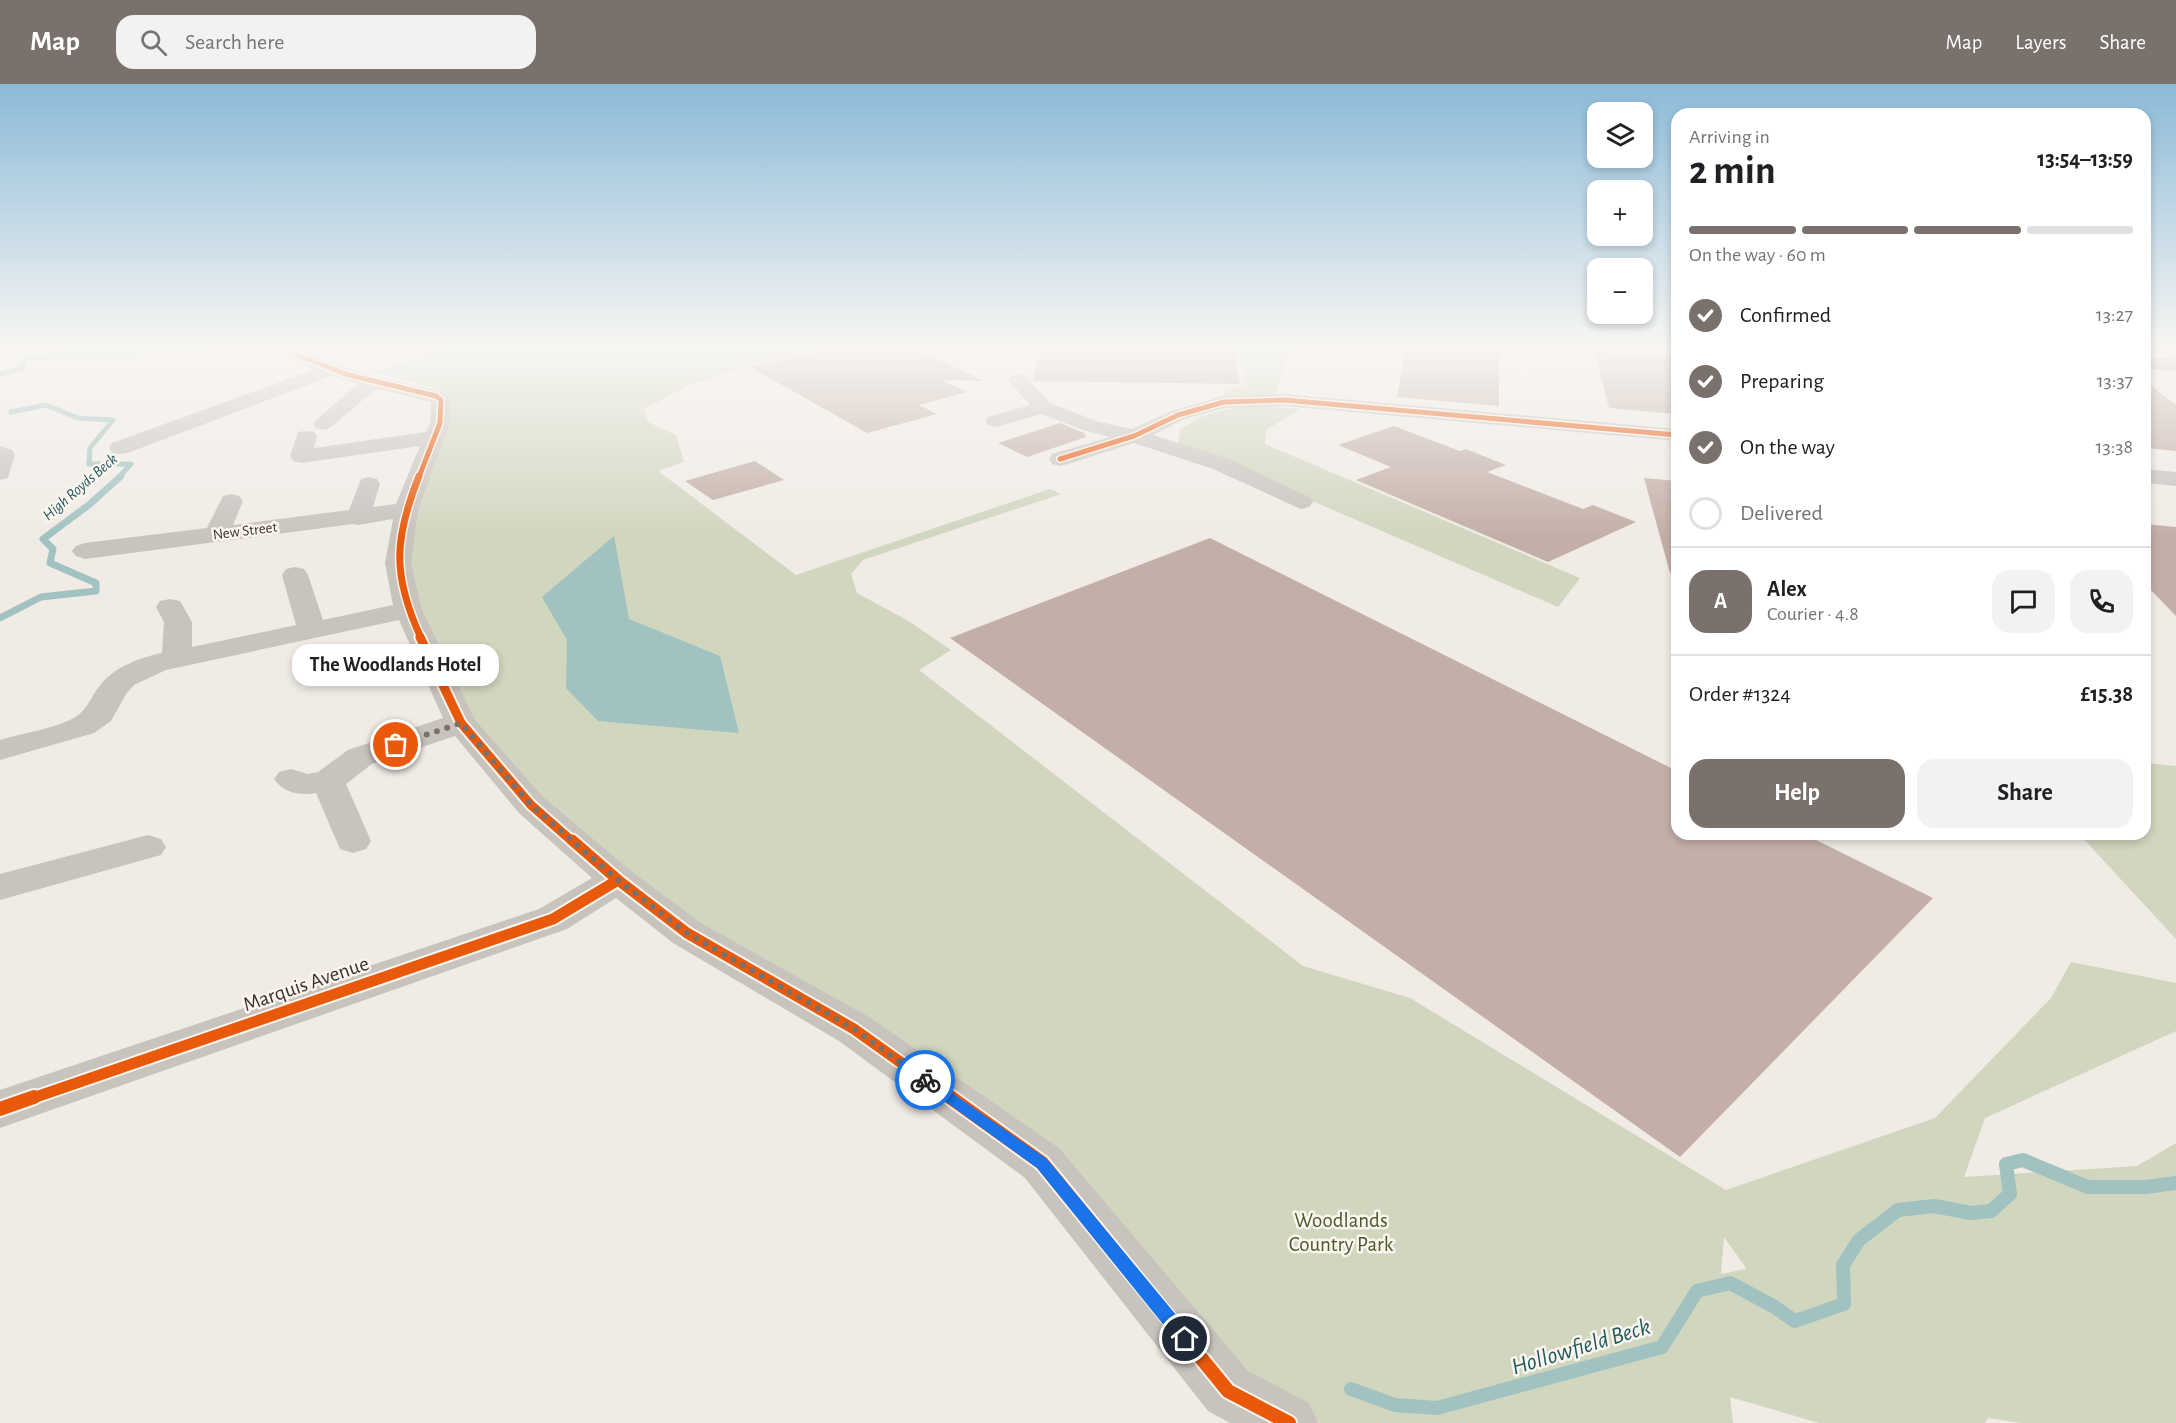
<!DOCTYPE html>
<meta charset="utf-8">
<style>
body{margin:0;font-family:"Alegreya Sans",sans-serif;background:#f2f2f2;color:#202124;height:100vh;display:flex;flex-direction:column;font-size:22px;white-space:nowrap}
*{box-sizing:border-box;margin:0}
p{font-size:20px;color:#757577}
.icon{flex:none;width:33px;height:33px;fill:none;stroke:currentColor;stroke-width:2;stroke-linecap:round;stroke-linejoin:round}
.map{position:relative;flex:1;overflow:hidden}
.drawer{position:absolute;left:1671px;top:24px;width:480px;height:732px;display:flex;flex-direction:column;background:#fff;border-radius:18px;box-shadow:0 3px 9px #0003}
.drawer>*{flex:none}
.buttons{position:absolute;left:1587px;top:18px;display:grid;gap:12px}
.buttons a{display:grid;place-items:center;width:66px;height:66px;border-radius:12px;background:#fff;box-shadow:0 3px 9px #0003;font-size:30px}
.pin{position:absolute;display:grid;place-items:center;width:51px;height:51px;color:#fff;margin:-26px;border:3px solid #fff;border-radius:50%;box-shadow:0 2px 6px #0007}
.courier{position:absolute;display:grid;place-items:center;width:60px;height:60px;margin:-30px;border:4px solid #1a73e8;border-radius:50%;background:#fff;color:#222;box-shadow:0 2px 8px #0007}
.bubble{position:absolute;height:42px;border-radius:18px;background:#fff;box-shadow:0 3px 9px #0003;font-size:20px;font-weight:700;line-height:42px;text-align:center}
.summary em{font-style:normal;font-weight:700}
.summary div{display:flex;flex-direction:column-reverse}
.summary{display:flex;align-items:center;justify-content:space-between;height:102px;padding:0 18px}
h1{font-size:39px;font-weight:700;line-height:45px}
.bar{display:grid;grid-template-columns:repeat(4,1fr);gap:9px 6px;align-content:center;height:72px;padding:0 18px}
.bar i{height:8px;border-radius:4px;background:#e0e0e0}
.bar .active{background:#7a716c}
.bar p{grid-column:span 4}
.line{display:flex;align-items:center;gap:15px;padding:0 18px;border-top:2px solid #e0e0e0}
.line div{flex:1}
.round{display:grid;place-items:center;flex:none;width:63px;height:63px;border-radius:18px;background:#f2f2f2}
ol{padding:0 18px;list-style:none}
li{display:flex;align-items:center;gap:18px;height:66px}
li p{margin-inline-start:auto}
li .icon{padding:6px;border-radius:50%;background:#7a716c;color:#fff;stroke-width:4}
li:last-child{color:#757577}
li i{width:33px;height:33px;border:3px solid #e0e0e0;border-radius:50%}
.primary-button{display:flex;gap:12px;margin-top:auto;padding:12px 18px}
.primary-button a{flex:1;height:69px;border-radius:18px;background:#7a716c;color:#fff;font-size:24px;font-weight:700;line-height:69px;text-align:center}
.primary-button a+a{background:#f2f2f2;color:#202124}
header{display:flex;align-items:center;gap:36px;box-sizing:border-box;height:84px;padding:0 30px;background:#7a716c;color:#fff}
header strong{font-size:28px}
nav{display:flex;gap:33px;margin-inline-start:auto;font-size:21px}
.search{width:420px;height:54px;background:#f2f2f2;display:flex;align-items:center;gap:15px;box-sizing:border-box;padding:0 21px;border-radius:18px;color:#757577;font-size:22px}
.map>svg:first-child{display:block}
.green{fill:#d1d6bf;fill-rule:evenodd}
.water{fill:#a1c2c1}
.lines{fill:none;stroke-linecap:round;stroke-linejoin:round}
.stream-far2{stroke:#a1c2c1;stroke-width:5}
.stream-far1{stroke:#a1c2c1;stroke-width:7}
.stream{stroke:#a1c2c1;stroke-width:14}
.building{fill:#c3afa7}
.minor{fill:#c9c3be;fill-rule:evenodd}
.highway{fill:#afaaa4;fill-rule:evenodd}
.cycleway-far4-casing{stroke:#fbf5ee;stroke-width:8}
.cycleway-far3-casing{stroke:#fbf5ee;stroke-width:10}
.cycleway-far2-casing{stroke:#fbf5ee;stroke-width:13}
.cycleway-far1-casing{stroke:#fbf5ee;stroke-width:15}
.cycleway-casing{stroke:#fbf5ee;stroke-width:18}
.cycleway-far4{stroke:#e8590c;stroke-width:5}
.cycleway-far3{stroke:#e8590c;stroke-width:7}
.cycleway-far2{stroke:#e8590c;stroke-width:9}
.cycleway-far1{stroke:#e8590c;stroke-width:11}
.cycleway{stroke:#e8590c;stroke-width:14}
.route{fill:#1a73e8}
.done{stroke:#7a716c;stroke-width:6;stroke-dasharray:0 10.8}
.labels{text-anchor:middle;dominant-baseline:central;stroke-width:5;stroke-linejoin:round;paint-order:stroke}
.far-street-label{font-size:15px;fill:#3b302b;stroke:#fbf5ee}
.far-water-label{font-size:16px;font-style:italic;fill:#1f5a5e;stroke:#fbf5ee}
.near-street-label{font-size:21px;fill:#3b302b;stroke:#fbf5ee}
.near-park-label{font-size:21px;fill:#4a5a2e;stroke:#fbf5ee}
.near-water-label{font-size:24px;font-style:italic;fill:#1f5a5e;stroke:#fbf5ee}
</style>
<header>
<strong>Map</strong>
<div class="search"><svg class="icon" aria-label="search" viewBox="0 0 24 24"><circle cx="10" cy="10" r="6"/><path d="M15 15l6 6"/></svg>Search here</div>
<nav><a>Map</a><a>Layers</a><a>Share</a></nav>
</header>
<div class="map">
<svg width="2176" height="1339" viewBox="0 0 2176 1339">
<rect width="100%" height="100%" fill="#f0ebe5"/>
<path class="green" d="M456,265h367l-80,18 -57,20 -42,22 4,13 28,13 8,27 -26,9 138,104 254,-86 11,5 -198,66 -12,14 6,19 53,29 41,28 -32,20 384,296 107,32 316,192 209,-72 116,-120 20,-36 105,21v48l-191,87 -21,59 173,-11 39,-23v280h-156l-32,-5 -3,5h-166l-89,-26 3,26h-413l-92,-32 -186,-228 -355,-230 -226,-210 -63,-160 43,-163 -2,-10 -66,-19zM1724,1153l22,31v1l-25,5z
M1240,265h50l-15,46 -51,1 1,-6 20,-5z
M1270,322l30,3 -34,21 -1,14 315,134 -22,29 -380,-164 2,-13c29,-22 55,-23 90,-24z
M2145,679l31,3v173l-97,-105h66z"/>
<path class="water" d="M614,452l15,83 91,37 19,77 -141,-12 -32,-33 1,-48 -25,-43z"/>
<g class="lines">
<path class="stream-far2" d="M0,290l22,-5 1,-10 47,-5 130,-3
M11,328l35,-7 32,13 35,2 -23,28 -1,16h42l-12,13"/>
<path class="stream-far1" d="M0,534l41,-21 55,-6v-8l-46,-20 3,-14 -10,-10 47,-35 31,-28"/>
<path class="stream" d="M1351,1305l44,16 42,3 225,-61 35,-56 33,-8 43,23 22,15 49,-17 -1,-39 16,-25 39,-30 36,-4 37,7 20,-2 19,-17 -4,-30 17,-4 65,27h58l30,-4"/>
</g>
<path class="building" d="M828,265h88l68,32 -43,-1 26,12 -48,13 18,9 -70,19 -117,-66z
M1040,265h194l6,35 -207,-3z
M1406,265l93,2v55l-102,-9z
M1594,267l83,6v57l-68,-6z
M2145,297l31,24v46l-31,-3z
M1060,339l24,10 2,4 -59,20 -29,-14z
M1394,342l66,25 6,-2 40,16 -19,7 96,37 10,-4 43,17 -88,40 -192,-82 35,-13 -53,-22z
M755,377l29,19 -71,20 -28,-19z
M1644,394l33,3v91l-7,1z
M2145,440l31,3v89l-31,-32z
M1210,454l467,233v63h127l129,64 -253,259 -730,-519z"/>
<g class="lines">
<path class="minor" d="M286,265h18v2c44,22 91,29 139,41l8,8 -1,23 -32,87 -7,53 11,47 53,110 68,77 88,74 70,52 168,94 190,131 189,223 61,32 9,20h-88l-22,-12 -183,-233 -186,-137 -166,-98 -57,-45 -49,31 -567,199v-38l539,-181 53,-31 -73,-65 -64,-77 -83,28 -26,20 25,57 -5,8 -13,4 -13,-4 -24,-56c-16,3 -32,0 -42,-14l5,-7 12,-3 17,5 10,-2 30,-22 95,-32 -44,-98 -233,50 -32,15 -8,9 -15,27 -17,12 -94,27v-20c22,-7 52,-11 72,-21 16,-8 18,-22 29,-35 14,-17 40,-27 61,-31l2,-31 -8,-15 4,-6 10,-2 10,2 12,21v25l104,-22 -14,-50 4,-6 9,-2 9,2 4,6 15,45 70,-15 -8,-42 8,-44 -35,6 -5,-1 -268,35 -9,-3 -4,-5 4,-5 9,-3 122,-15 16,-32 8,-2 8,2 4,5 -10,24 116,-15 12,-31 8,-2 8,2 3,5 -7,23 23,-3 24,-58 -119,17 -8,-2 -3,-5 8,-24 8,-1 8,1 3,5 -3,11 112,-16 4,-9 1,-21 -51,-13 -7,2 -43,37 -7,2 -7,-2 -3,-4 3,-4 42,-36 -27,-8 -203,77 -8,1 -8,-1 -3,-5 3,-5 201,-73 -24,-12z
M1018,290l7,2 25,27 46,18 36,8 39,-18 53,-15 60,-2 393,35v12l-393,-35 -59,2 -40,11 -32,16 76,24 80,38 4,5 -4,5 -8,2 -88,-40 -79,-26 -66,21 -8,2 -8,-2 -3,-5 3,-5 58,-17 -27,-7 -41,-16 -47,13 -7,-2 -3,-4 3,-4 42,-12 -22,-25 3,-4z
M0,362l12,4 3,5 -7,23 -8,2z
M2145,385l31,3v14l-31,-3z
M148,751l13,4 5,8 -5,8 -161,45v-26z"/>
<path class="highway" d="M2145,273l31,2v12l-31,-2z"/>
<defs>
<path id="cycleway-far4" d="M295,265v5l50,20 91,22 5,4 -1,23 -21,54
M1060,375l74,-23 44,-21 46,-13 60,-2 393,35"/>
<path id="cycleway-far3" d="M419,392c-25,63 -27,99 2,162"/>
<path id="cycleway-far2" d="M420,553l41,86 70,82 42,37"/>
<path id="cycleway-far1" d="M572,756l46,40 69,53 167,96 98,70
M30,1015l523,-180 65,-39"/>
<path id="cycleway" d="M950,1013l92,66 186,228 61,32
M0,1025l34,-12"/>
</defs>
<use href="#cycleway-far4" class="cycleway-far4-casing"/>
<use href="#cycleway-far3" class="cycleway-far3-casing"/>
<use href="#cycleway-far2" class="cycleway-far2-casing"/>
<use href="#cycleway-far1" class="cycleway-far1-casing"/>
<use href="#cycleway" class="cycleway-casing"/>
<use href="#cycleway-far4" class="cycleway-far4"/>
<use href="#cycleway-far3" class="cycleway-far3"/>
<use href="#cycleway-far2" class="cycleway-far2"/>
<use href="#cycleway-far1" class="cycleway-far1"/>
<use href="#cycleway" class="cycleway"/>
</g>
<linearGradient id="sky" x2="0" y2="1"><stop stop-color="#8bbad8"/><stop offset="0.58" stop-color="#f8f6f3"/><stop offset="1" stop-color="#f8f6f3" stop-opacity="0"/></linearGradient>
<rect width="2176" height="453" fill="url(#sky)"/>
<path class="route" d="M925,990l122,85 144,174 2,6 -2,5 -6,2 -6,-2 -142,-176 -117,-85 -2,-3 2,-4z"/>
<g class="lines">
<path class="done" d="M396,661l65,-22 70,82 87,75 69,53 167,96 71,51"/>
</g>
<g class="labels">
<g class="far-street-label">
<text transform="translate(245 447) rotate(-7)">New Street</text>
</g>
<g class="far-water-label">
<text transform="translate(80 403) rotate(-41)">High Royds Beck</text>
</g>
<g class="near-street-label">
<text transform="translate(306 900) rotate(-19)">Marquis Avenue</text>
</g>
<g class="near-park-label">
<text x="1341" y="1136">Woodlands<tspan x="1341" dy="24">Country Park</tspan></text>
</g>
<g class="near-water-label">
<text transform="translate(1581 1263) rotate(-17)">Hollowfield Beck</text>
</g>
</g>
</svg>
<div class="buttons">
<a><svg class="icon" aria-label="layers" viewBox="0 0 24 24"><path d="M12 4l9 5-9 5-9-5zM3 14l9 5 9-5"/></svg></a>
<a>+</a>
<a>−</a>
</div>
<div class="pin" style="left:396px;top:661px;background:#ea580c"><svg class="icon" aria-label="bag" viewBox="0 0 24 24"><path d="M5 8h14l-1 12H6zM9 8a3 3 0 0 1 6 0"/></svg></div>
<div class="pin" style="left:1185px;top:1255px;background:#1f2937"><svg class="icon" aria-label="home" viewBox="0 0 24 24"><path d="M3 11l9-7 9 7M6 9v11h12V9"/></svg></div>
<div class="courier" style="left:925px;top:996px"><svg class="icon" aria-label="bike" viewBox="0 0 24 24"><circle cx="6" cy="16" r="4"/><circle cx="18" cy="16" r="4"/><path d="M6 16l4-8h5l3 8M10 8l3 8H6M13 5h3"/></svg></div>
<div class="bubble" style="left:292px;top:560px;width:207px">The Woodlands Hotel</div>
<section class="drawer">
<div class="summary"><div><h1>2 min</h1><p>Arriving in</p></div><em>13:54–13:59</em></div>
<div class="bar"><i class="active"></i><i class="active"></i><i class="active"></i><i></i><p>On the way · 60 m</p></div>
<ol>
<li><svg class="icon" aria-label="check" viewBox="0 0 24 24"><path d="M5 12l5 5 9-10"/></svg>Confirmed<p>13:27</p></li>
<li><svg class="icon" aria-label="check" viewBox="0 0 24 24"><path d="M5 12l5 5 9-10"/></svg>Preparing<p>13:37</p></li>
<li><svg class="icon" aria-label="check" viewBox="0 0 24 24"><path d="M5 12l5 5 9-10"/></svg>On the way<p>13:38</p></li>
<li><i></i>Delivered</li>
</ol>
<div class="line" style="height:108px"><b class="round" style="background:#7a716c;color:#fff">A</b><div><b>Alex</b><p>Courier · 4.8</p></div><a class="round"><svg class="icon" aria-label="chat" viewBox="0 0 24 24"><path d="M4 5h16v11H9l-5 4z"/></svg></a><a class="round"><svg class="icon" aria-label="phone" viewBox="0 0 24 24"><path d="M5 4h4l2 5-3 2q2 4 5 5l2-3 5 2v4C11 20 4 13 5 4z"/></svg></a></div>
<div class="line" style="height:78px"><div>Order #1324</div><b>£15.38</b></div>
<div class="primary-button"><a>Help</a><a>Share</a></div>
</section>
</div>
